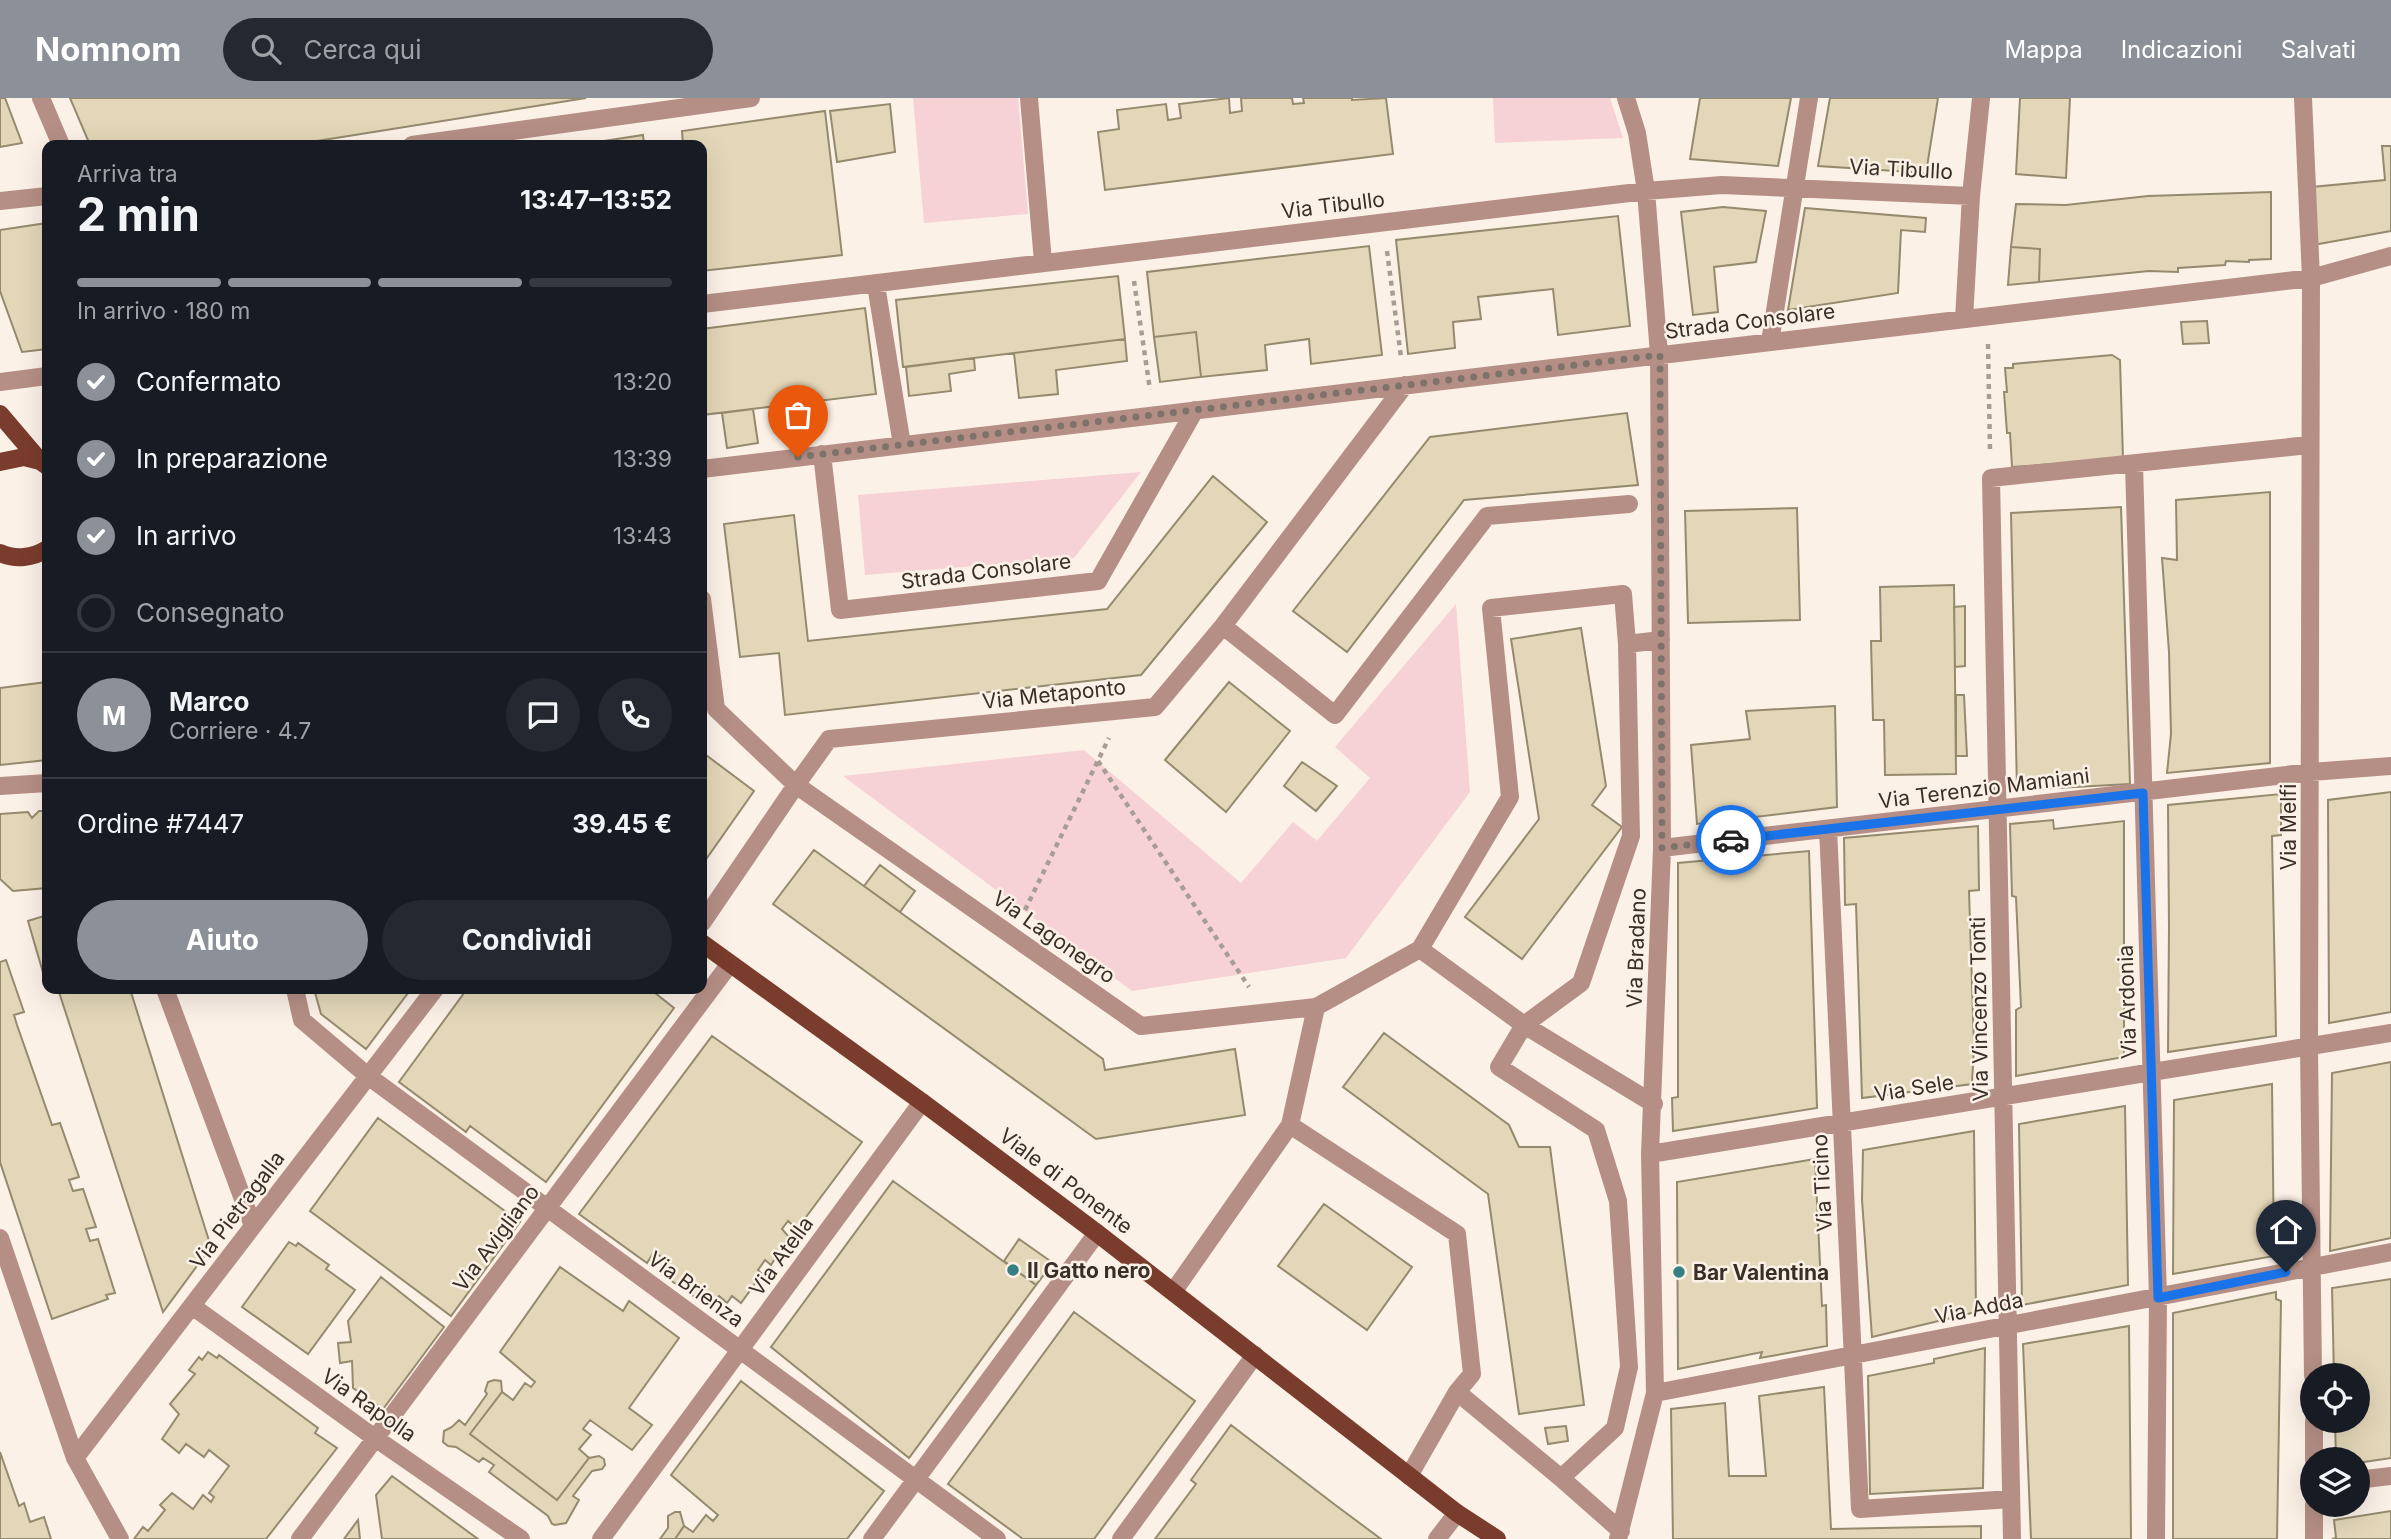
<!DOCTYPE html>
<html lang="it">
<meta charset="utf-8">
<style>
body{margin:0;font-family:Inter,sans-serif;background:#242831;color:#f1f3f6;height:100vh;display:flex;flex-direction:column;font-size:26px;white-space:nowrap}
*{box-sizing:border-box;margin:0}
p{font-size:23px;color:#9ea1a6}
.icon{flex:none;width:38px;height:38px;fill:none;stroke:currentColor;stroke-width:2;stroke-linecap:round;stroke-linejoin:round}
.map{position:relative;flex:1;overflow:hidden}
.panel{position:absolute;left:42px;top:42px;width:665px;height:854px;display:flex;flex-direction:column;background:#171b24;border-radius:14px;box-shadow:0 7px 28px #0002}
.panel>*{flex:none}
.buttons{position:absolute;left:2300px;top:1265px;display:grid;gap:14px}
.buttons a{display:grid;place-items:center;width:70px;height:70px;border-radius:50%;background:#171b24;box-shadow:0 7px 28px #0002;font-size:35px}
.pin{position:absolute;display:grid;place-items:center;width:60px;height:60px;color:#fff;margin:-72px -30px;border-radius:50% 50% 50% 0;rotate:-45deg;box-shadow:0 0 7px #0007}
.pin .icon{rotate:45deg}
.courier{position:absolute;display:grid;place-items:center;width:70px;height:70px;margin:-35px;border:5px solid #1a73e8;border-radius:50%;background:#fff;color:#222;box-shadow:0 2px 9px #0007}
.headline em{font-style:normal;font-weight:700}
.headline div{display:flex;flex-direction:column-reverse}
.headline{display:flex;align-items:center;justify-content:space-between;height:119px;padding:0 35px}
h1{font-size:46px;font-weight:700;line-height:52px}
.bar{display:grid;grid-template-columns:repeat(4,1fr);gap:10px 7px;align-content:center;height:84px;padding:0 35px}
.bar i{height:9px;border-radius:5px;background:#363941}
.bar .current{background:#8c9099}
.bar p{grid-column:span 4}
.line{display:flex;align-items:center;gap:18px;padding:0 35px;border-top:2px solid #363941}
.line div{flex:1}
.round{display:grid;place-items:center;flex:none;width:74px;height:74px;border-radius:37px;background:#242831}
ol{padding:0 35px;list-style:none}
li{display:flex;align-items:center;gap:21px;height:77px}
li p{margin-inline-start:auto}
li .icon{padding:7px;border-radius:50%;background:#8c9099;color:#fff;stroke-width:4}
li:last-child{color:#9ea1a6}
li i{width:38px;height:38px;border:4px solid #363941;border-radius:50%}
.cta{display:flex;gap:14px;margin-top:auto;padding:14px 35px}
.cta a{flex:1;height:80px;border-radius:42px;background:#8c9099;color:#fff;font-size:28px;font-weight:700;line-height:80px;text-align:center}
.cta a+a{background:#242831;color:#f1f3f6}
header{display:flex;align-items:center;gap:42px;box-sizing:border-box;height:98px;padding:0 35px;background:#8c9099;color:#fff}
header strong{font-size:33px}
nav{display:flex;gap:38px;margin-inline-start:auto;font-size:24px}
.search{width:490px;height:63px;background:#242831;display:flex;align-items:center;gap:18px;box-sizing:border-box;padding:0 24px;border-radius:38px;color:#9ea1a6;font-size:26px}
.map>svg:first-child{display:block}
.green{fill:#f6d1d6}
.building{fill:#e4d7b9;stroke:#958a6d;stroke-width:2}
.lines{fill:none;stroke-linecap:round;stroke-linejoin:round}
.path{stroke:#a89d94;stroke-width:4.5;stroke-dasharray:5 5;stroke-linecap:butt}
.minor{stroke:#b58f85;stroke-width:18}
.major{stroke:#7a3c2c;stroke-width:18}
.done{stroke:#7e736a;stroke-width:7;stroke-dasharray:0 12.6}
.route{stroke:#1a73e8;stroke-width:9}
.poi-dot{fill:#378081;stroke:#fcf1e7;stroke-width:2.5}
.labels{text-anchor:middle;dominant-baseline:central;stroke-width:5;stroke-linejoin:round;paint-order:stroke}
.street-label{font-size:21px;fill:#3a2f26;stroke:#fcf1e7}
.poi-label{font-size:21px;font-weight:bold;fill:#3a2f26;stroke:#fcf1e7;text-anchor:start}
</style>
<header>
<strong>Nomnom</strong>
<div class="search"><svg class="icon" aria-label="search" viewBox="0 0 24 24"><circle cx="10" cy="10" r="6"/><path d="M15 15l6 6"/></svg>Cerca qui</div>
<nav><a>Mappa</a><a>Indicazioni</a><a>Salvati</a></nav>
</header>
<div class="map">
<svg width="2391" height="1441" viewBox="0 0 2391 1441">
<rect width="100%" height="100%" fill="#fcf1e7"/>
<path class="green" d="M913,0h105l10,116 -104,9z
M1493,0h117l13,40 -128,5z
M1141,374l-67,86 -209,17 -7,-80z
M1456,506l14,188 -124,166 -214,33 -289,-215 241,-26 157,133 52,-61 24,19 53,-63 -35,-31z"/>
<path class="building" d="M0,0h5l17,45 -22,4z
M70,0h516l-269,43 -9,4h-218z
M1229,0l1,15 12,-2 -1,-13h51l1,6 11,-1 -1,-5h49v2l34,-2 7,56 -288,36 -7,-58 21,-3 -2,-19 49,-6 2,16 13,-2 -2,-14z
M1700,0h91l-13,68 -88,-7z
M1830,0h108l-12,75 -108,-7z
M2020,0h50l-4,80 -50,-4z
M890,6l5,48 -58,10 -7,-51z
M825,13l17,144 -140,16v-126h-19l-1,-14z
M643,37l1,10h-69l16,-2z
M2382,48h9v85l-78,14 -1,-58 73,-7z
M2271,94v67l-22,1v2l-23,-1 -1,4 -47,3v4l-29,-1 -110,11 1,-33 -29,-2 5,-43 50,1 82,-9z
M1723,109l43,4 -10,51 -42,5 4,45 -25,3 -12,-103z
M1805,110l121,10 -1,14 -24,-2 -3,63 -110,17z
M1618,118l12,110 -72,9 -5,-46 -75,8 3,22 -28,3 2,26 -47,6 -12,-114z
M47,125v126l-25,3 -22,-61v-61z
M1369,148l13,109 -71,9 -2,-25 -44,6 2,25 -66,7 -5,-45 -42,5 -7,-65z
M2011,149l29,2 -1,33 -31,3z
M1118,178l7,63 -222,28 -7,-67z
M865,210l11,86 -174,21v-86z
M2207,223l2,22 -26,1 -2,-22z
M1196,234l5,45 -41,5 -6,-45z
M1125,241l2,22 -71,9 2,24 -39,4 -5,-45z
M2112,257l8,5 3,99 -111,8 -2,-34h-3l-3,-41h3l-2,-24h8v-4z
M974,260l1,12 -26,4 2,17 -42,5 -3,-29z
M753,311l5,34 -31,5 -5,-35z
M1627,315l11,72 -174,15 -117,152 -54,-41 137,-174z
M1213,378l54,46 -126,153 -356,40 -6,-62 -39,4 -16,-133 70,-9 14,126 299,-32z
M2270,394v271l-103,10 4,-39 -2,-82 -7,-94 15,2 -1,-60z
M2121,409l9,277 -113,6 -6,-277z
M1797,410l3,112 -112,3 -3,-112z
M1954,487l2,189 -71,1 -1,-55h-11l-2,-79h10l-1,-54z
M1965,508v60l-10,1 -1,-60z
M1581,530l25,158 -14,19 30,22 -100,132 -57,-42 74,-98 -28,-180z
M47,584v78l-47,5v-77z
M1229,584l61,49 -64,81 -61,-52z
M1956,597h8l3,61h-11z
M1835,608l2,101 -140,17 -6,-79 59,-6 -4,-28z
M702,654l52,39 -52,74z
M1302,664l35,24 -21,25 -32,-25z
M2391,694v220l-62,11 -1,-223z
M2281,696v41l-9,1 4,200 -108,16 1,-125 -1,-122z
M39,713h8v77l-34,3 -13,-12v-65l28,-2 4,6z
M2053,722l1,9 70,-8v236l-108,19v-66l5,-3 -5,-110 -4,-1 -2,-72z
M1978,728l1,64 -10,1 5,155 -2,38 -110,14 -6,-194 -11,1 -1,-67z
M814,752l289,209 2,11 130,-21 10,66 -149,24 -323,-235z
M1809,753l8,257 -144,23 -1,-33 6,-1v-234z
M880,767l35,26 -15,21 -36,-26z
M47,817v60l-3,1 -16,-55z
M6,862l18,52 -10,3 3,10 35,100 8,-2 19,54 -10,3 4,11 10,-2 13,38 -10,2 4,12 8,-2 17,54 -9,2 2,4 -56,20 -52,-157v-200z
M58,891h72l81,258 -48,65z
M314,891h97l-45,60 -45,-35z
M467,891h183l24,19 -128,174 -76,-56 -4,6 -67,-50z
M1384,935l125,92 10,22h31l34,258 -65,9 -31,-220 -145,-107z
M712,938l150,106 -65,87 -9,-8 -6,8 7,8 -18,28 -6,-5 -7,10 4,4 -21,29 -9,-7 -5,7 -8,-7 -10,11 -49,-34 7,-12 -13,-9 -7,11 -68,-49z
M2391,964v176l-61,13 2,-178z
M2272,986l2,172 -101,18 1,-174z
M2125,1008l3,179 -106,20 -3,-181z
M378,1020l142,104 -69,94 -141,-105z
M1974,1033l2,181 -104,25 -10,-137 1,-50z
M1815,1061l7,147 4,-1 1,41 -67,12 2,-6 -84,17 -1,-187z
M893,1083l143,104 -127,173 -138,-111z
M1324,1106l88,63 -45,63 -89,-64z
M1019,1141l34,24 -17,22 -32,-24z
M289,1144l7,4 2,-3 31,22 -3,4 29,21 -47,64 -66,-47z
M560,1169l63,44 6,-10 50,37 -50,70 23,17 -20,25 -42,-30 -7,9 8,6 -12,14 10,9 -32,42 -87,-66 32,-42 11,8 12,-17 6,4 4,-5 -35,-30z
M381,1179l63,50 -61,82 -30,-21 -1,-27 -12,2 -2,-20 13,-1 -3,-21z
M2391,1181v179l-34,5v-3h-21l-1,-39h22v-45h-23l-2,-88z
M2276,1194v7l5,2 -4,238h-104v-226z
M1074,1214l121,89 -101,138h-71l-75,-55z
M2129,1228l2,213h-100l-8,-195z
M1985,1250l-2,140 -113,6 -2,-118 66,-13v-4z
M208,1254l9,6 2,-3 99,73 -3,5 22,15 -71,91h-132l9,-12 5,4 17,-21 -5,-5 12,-12 21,16 10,-14 8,7 3,-5 -5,-4 20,-27 -20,-16 -5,7 -18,-13 -7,9 -17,-14 17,-25 -9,-10 25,-30 -6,-4 10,-13 3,3z
M494,1282l7,1 1,11 -32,42 87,66 32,-42 10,-2 5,3 1,6 -3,4 -10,2 -19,25 6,4 -13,23 -11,2 -3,-1 -4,-8 -59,-44 5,-7 -11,-7 -4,4 -23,-15 -8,-1 -5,-4 1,-11 8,-4 7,-7 6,5 22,-31 -2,-3 3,-9z
M741,1283l143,110 -37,48h-172l9,-13 9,6 13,-17 7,6 5,-6 -47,-40z
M1824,1289l7,142 150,-3v13h-308l-2,-130 54,-6 4,73h37l-7,-80z
M1231,1327l103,79 47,35h-226l41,-55 -5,-4z
M1566,1328l2,15 -20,3 -3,-16z
M0,1354l19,54 5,-3 6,19 14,-5 7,22h-51z
M392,1378l86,63h-96l-6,-44z
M2391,1413v28h-59l4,-1 -2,-18z
M675,1414h5l4,14 -9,13h-15l8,-11v-12z
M358,1422l2,19h-16z"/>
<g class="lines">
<path class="path" d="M1387,153l14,106
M1134,183l16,109
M1988,246l2,107
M1098,663l151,226
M1025,812l84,-172"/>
<path class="minor" d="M41,0l20,47
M1029,0l14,164
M2303,0l8,180 -2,769 4,329
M412,47l339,-47
M0,103l47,-5
M876,187l26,160
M702,206l944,-113 76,-6 249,11
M1964,221l7,-123 10,-98
M1770,244l39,-244
M0,284l47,-6
M822,356l18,156 258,-29 97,-171
M2134,366l24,834 -2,241
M702,371l1609,-191 80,-22
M702,501l14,110 80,76 33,-46 326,-32 68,-81 182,-241
M1223,528l112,89 152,-199 142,-12
M1627,546l34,-4
M0,688l47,-3
M1828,731l32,680 151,-10
M1662,750l649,-76 80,-6
M702,825l94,-138 345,241 175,-19
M1420,851l104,76 130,79
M165,891l88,237
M295,891l7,31 66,56 629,463
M1290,1027l167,109 15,140 -15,18 -48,84
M1650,1056l741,-121
M0,1140l75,220 45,81
M1173,1194l117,-167 26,-118 104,-58 90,-152 -19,-189 132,-14 4,50 4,192 -50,147 -57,42 -25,42 97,63 22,71 11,166 -14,61 -54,50
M192,1208l183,132 146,101
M1457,1294l104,86 60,53
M1655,1295l736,-141
M2314,1323v39
M75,1360l360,-469
M2357,1382l34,-4
M300,1441l429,-574
M601,1441l321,-437
M872,1441l225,-306
M1121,1441l134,-184
M1437,1441l20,-26
M1618,1441l37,-146 -5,-239 12,-306 -3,-494 -13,-163 -9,-58 -11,-35
M2012,1441l-21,-1061 318,-33
M2314,1441v-34"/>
<path class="major" d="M0,316l40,47 7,5
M0,364l24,-5 16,4
M0,455c15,7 33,5 47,-4
M702,845l220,159 175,131 360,280 40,26"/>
</g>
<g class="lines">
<path class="done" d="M798,359l862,-102 2,493 69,-8"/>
<path class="route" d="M1731,742l412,-47 15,505 128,-26"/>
</g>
<g class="poi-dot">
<circle cx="1013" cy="1172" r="7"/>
<circle cx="1679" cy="1174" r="7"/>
</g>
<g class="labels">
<g class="street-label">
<text transform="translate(1901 71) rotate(3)">Via Tibullo</text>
<text transform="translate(1333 107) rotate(-7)">Via Tibullo</text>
<text transform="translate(1750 223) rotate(-7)">Strada Consolare</text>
<text transform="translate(986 473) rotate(-7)">Strada Consolare</text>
<text transform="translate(1054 596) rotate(-6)">Via Metaponto</text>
<text transform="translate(1984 690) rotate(-7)">Via Terenzio Mamiani</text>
<text transform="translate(2288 729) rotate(-90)">Via Melfi</text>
<text transform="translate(1054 839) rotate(35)">Via Lagonegro</text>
<text transform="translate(1636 850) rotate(-88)">Via Bradano</text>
<text transform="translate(2127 904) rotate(-92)">Via Ardonia</text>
<text transform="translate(1979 911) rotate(-91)">Via Vincenzo Tonti</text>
<text transform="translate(1914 990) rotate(-9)">Via Sele</text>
<text transform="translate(1066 1083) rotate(37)">Viale di Ponente</text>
<text transform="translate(1822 1085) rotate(-93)">Via Ticino</text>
<text transform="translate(237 1112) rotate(-53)">Via Pietragalla</text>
<text transform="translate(496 1140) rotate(-53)">Via Avigliano</text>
<text transform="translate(781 1158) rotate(-54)">Via Atella</text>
<text transform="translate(696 1191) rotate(36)">Via Brienza</text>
<text transform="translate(1979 1210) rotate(-11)">Via Adda</text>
<text transform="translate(369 1307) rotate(35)">Via Rapolla</text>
</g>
<g class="poi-label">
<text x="1027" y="1172">Il Gatto nero</text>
<text x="1693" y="1174">Bar Valentina</text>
</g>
</g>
</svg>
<div class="buttons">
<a><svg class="icon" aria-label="locate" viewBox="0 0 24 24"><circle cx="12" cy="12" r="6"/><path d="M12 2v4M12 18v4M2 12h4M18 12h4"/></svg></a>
<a><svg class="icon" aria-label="layers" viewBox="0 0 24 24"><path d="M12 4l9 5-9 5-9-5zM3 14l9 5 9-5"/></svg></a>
</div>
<div class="pin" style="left:798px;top:359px;background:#ea580c"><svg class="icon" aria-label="bag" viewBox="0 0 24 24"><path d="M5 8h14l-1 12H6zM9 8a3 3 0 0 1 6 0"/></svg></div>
<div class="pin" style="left:2286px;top:1174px;background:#1f2937"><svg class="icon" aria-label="home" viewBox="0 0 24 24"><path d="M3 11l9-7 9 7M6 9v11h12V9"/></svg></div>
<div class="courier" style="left:1731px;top:742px"><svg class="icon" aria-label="car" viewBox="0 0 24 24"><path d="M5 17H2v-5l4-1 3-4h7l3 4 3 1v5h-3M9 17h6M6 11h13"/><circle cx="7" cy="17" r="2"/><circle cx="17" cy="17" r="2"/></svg></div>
<section class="panel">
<div class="headline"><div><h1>2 min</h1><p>Arriva tra</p></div><em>13:47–13:52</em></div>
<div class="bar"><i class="current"></i><i class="current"></i><i class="current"></i><i></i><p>In arrivo · 180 m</p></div>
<ol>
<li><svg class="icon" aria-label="check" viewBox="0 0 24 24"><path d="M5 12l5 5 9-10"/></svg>Confermato<p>13:20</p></li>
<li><svg class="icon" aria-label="check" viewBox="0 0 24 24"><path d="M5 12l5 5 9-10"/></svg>In preparazione<p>13:39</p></li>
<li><svg class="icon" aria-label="check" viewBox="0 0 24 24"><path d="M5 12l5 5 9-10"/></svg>In arrivo<p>13:43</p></li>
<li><i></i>Consegnato</li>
</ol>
<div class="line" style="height:126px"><b class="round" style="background:#8c9099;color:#fff">M</b><div><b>Marco</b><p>Corriere · 4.7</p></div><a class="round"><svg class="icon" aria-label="chat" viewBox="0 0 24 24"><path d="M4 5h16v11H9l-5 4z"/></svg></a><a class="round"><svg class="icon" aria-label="phone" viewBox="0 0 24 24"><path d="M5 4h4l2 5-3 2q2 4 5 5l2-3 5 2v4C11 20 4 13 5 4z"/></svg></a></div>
<div class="line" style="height:91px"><div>Ordine #7447</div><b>39.45 €</b></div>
<div class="cta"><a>Aiuto</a><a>Condividi</a></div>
</section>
</div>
